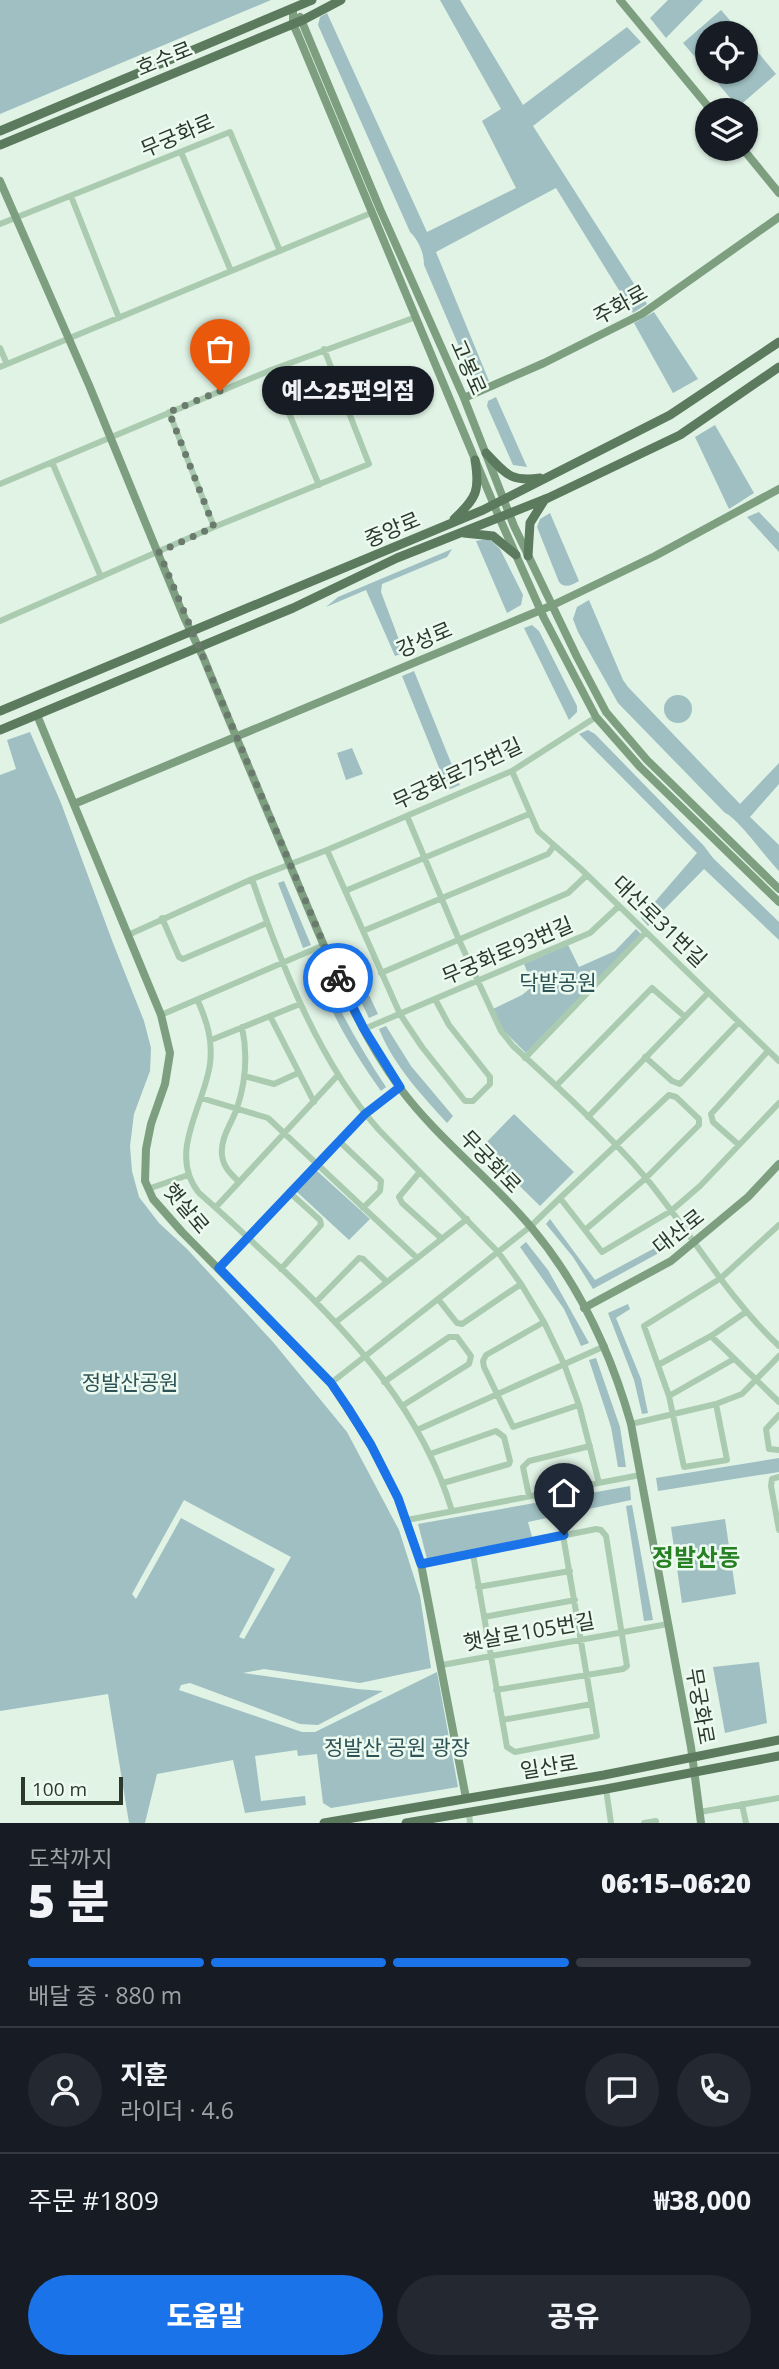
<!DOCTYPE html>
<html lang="ko">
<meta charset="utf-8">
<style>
body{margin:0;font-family:"Open Sans","Noto Sans KR",sans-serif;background:#242831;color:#f1f3f6;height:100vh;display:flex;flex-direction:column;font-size:26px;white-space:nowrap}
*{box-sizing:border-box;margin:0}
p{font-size:23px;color:#9ea1a6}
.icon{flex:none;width:38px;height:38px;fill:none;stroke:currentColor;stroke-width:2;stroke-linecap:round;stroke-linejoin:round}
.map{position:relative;height:1823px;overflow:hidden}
.details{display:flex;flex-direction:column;background:#171b24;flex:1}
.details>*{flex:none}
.controls{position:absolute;left:695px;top:21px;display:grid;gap:14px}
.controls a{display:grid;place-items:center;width:63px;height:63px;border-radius:50%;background:#171b24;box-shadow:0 2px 5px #0004;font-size:35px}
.scale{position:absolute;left:21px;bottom:18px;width:102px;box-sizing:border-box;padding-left:7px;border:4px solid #2a392b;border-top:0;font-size:19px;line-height:24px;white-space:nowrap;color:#2a392b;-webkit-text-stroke:5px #ecfaf0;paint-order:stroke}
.pin{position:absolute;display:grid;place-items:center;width:60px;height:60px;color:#fff;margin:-72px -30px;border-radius:50% 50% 50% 0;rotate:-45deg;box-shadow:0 0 7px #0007}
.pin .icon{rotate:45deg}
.courier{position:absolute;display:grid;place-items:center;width:70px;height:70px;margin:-35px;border:5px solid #1a73e8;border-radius:50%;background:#fff;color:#222;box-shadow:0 2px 9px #0007}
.bubble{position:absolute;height:49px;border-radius:24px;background:#171b24;box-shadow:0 2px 5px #0004;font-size:23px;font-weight:800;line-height:49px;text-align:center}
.head em{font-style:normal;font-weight:800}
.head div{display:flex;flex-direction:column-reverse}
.head{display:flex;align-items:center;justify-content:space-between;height:119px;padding:0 28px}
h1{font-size:46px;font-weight:800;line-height:52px}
.bar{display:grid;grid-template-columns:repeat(4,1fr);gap:10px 7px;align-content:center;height:84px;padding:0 28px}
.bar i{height:9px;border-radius:5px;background:#363941}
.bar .active{background:#1a73e8}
.bar p{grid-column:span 4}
.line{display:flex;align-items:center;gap:18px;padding:0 28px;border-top:2px solid #363941}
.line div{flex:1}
.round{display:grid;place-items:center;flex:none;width:74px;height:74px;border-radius:37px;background:#242831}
.button{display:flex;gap:14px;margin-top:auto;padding:14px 28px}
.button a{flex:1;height:80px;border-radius:42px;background:#1a73e8;color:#fff;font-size:28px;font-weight:800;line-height:80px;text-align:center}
.button a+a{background:#242831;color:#f1f3f6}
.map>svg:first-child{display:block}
.green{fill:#9fbfc2;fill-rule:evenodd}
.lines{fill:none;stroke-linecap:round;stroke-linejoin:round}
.street{stroke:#abcbb1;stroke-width:6}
.secondary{stroke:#7d9f80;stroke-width:8}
.primary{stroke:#5c7a5e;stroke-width:9}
.done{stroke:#6a7a6c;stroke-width:7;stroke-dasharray:0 12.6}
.route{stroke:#1a73e8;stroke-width:9}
.labels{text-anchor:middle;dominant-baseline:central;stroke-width:5;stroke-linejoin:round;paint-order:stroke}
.street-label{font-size:21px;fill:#2a392b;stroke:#ecfaf0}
.park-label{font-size:21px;fill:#2e5357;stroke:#ecfaf0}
.quarter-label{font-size:24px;font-weight:bold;fill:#278024;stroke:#ecfaf0}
</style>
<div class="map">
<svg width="779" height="1823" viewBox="0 0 779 1823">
<rect width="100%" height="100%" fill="#e0f3e5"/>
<path class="green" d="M0,0h271l-271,114z
M440,0h20l63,105 104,-78 14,15 -108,84 114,178 -14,9 -77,-125 -120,64 53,129c-9,3 -14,0 -19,-9l-46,-107c0,-12 -5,-24 -14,-33l-92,-207 2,-8 7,-4 100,219 89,-44 -34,-67 19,-12z
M668,0h35l-37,38 -16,-20z
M721,10l20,23h-34v38l-24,-28z
M746,38l30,36 -38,33 -30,-35h38z
M654,312l44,67 -25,14 -39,-70z
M496,397l31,70 -14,-2 -26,-59 1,-5z
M715,425l39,68 -25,16 -34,-72z
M759,512l20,21v19l-32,-35z
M550,513l29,68c-7,4 -14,8 -20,1l-22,-55 3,-8z
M487,539l5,2 8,8 23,46 -2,10 -14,8 -31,-72z
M452,549l-5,8 -65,27 -1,8 23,61 -9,3 -29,-66 -40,17 12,-10z
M589,600l34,80 5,7 112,117 39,-41v21l-29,33 29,28v26c-14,-14 -41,-53 -54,-58l-107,-110 -40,-71 -5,-13 4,-12z
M532,625l7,6 38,75v6l-8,8 -45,-92z
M414,671l46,114 -12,5 -46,-114z
M664 709a14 14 0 1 1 28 0a14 14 0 1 1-28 0Z
M588,730l7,4 109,112 9,12 66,64v18l-75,-71 -56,57 -7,-8 56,-65 -118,-119z
M30,732l31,71 52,140 31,78 7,27 -1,23 -16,43 -4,32 2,25 7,26 20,26 28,26 86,93 74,90 52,98 21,66 11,72 -71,15 -96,-14 -21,4 114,16 26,2 -65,34 -18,-1 -110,-41 -9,2 -2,5 123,42h13l122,-60 21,115 -127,21 -8,-5 -6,-49 -19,2 -1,-6 -42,6 6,45 44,-5 1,9 -61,8 -12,-53 -76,14 -12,49h-16l-21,-129 -108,17v-936l16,-6 -9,-29zM184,1500l107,57 -47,82 -5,-2 36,-68 -94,-51 -45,81 -4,-5z
M352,748l11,26 -17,6 -9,-27z
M284,881l27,64 -8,3 -25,-65z
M636,929l5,5 -115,119 -23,-23 -10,-21 29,-14 11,-9 -9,-22 44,-19 11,22 36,-16z
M346,946l32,68 -9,4 -33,-67z
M315,956c20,47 43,89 71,131l-5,4c-32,-45 -52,-81 -71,-133z
M386,1026l25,40 42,50 -6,7c-26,-29 -53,-57 -68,-94z
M514,1114l60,58 -34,34 -59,-58z
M316,1170l54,49 -21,21 -53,-49z
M550,1219l45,61 58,-31 21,-16 4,4 -21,17 -64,35 -20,-32 -27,-33z
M526,1242l22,28 41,73 -8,3 -17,-37 -44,-62z
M628,1304l2,5 -14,9 25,61 7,34 -6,1 -8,-34 -26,-67z
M596,1358l24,69 6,40h-8l-7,-40 -22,-67z
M779,1458v14l-121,19 -2,-13z
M630,1486l1,14 -103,22 4,15 -105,22 -9,-35z
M632,1505l21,115 -9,1 -18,-115z
M725,1519l11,75 -54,9 -11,-76z
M759,1662l8,61 -42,10 -12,-66z"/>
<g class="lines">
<path class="street" d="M181,152l50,119
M71,196l48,122
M0,224l230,-92 50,119
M0,348l7,16
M0,367l371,-154
M271,370l48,115
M169,412l45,115
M52,462l49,115
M0,484l271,-114 145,-53
M0,621l214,-94 155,-63 -45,-115
M512,771l26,60 43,38 198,192
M407,816l52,124 42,91 12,15c46,42 93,85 133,132 45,55 81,119 133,168
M327,850l73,164 22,33 43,54h8l17,-17v-7l-41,-52 -14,-26
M252,879c28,83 68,185 127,251l119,122 23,32 23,38 20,42 15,41 20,78
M345,891l184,-77
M162,918l17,39 4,2 84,-36
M363,931l185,-77 6,-8
M128,935l124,-56 75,-29 185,-79 84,-54
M381,973l187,-80 19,-18
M198,1001c9,21 15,39 12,63 -6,43 -43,89 -11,129 29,25 55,51 83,76 72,68 141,145 170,242
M161,1015l163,-70
M270,1016l44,86
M364,1029l226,-96 29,-27
M211,1040l89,-36
M645,1057l27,24 8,3 59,-62
M525,1058l121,-126
M244,1076l30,8 24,-11
M556,1086l96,-98 32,28
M201,1098l67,20 149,140
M588,1117l120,-124
M339,1141l42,40 -1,10 -17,17
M739,1145l-26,-23 -2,-8 57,-63
M419,1173l-20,24 3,6 40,36
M239,1182c-8,-8 -16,-15 -17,-27 -2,-17 10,-32 15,-47 9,-27 11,-53 5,-81
M148,1189l40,-14
M216,1207l122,-132
M585,1230l61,-52 53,-53v-6l-23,-22 -7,-2 -109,103 42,54 69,-41 29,-25 79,-83
M219,1268l146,-154 35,-26
M281,1269l40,-44 -1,-5 -31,-28
M438,1299l19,24 5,1 59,-40
M317,1301l42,-43 4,1 24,23
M336,1322l131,-103
M544,1322l-58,33 -3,6 1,6 29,60 66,-22
M711,1336l68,66
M658,1365l53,-29 35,-24
M384,1382l65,-45h8l14,19 -2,8 -67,42
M331,1383l200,-157 29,-28
M669,1396l65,-37
M716,1404l11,56 -43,7 -15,-71 -25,-70 77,-48 58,-53
M779,1415l-13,14 3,20 10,1
M631,1424l85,-20 26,-10 37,-38
M417,1430l188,-84
M430,1454l66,-23 8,6 6,24 -1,3 -66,19
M779,1477l-7,2 -1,7 8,44
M529,1496l-6,-29 6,-6 61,-15
M407,1520l233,-45
M473,1554l34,193 8,5 82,-16 -34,-201
M421,1564l175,-35 5,1 5,6 21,130 -4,3 -127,21
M478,1587l92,-16
M484,1617l91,-17
M442,1665l226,-41
M502,1720l90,-16
M606,1789l5,34
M742,1804l4,19
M469,1812l1,11
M700,1812l79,-14
M644,1823l12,-2v2"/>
<path class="secondary" d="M620,0l91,110
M293,9v15l5,11 201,482 45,101 52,99 44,50 139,135
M300,17l80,192 84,189 50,128 63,131 29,55 41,48 132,129
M743,149l36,44
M0,181l89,204 95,232 20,42c31,77 64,153 96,230 29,68 56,139 100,199 38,51 90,90 131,139 48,57 80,126 100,197l60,323 10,76
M464,398l80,-35 98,-49 137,-97
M37,715l124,300 9,38 -5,31 -14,40 -5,25 -1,32 8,18 29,33 149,151 40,62 27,53 23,66 45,234
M74,804l479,-199 102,-49 124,-67
M584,1308l87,-47 77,-64 31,-33"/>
<path class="primary" d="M0,131l312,-131
M0,145l303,-125 38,-20
M486,453c20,21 24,29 54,25
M454,519c23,-21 26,-29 21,-59
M464,533l29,3 23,19
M528,556l2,-33 15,-24
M0,711l483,-201 187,-95 109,-73
M0,730l293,-122 104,-50 151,-60 132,-63 99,-68
M324,1823l280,-48 175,-35
M406,1823l200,-34 173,-33"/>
</g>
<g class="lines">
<path class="done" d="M220,391l-51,21 45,115 -55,25 179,426"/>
<path class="route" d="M338,978l26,51 36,58 -35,27 -146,154 112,115 17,25 23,37 27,53 23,66 143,-29"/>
</g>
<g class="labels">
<g class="street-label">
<text transform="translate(164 58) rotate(-22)">호수로</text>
<text transform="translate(177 135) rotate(-23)">무궁화로</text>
<text transform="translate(620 304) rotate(-29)">주화로</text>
<text transform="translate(469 367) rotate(66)">고봉로</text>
<text transform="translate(392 529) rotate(-23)">중앙로</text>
<text transform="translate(424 639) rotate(-23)">강성로</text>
<text transform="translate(457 773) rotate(-25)">무궁화로75번길</text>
<text transform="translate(660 921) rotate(44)">대산로31번길</text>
<text transform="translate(507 950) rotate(-23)">무궁화로93번길</text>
<text transform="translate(491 1161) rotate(46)">무궁화로</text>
<text transform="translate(187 1208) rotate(50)">햇살로</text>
<text transform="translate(678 1231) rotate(-38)">대산로</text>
<text transform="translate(529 1631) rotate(-10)">햇살로105번길</text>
<text transform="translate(701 1706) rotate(80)">무궁화로</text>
<text transform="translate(549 1766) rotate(-9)">일산로</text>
</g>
<g class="park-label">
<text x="558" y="982">닥밭공원</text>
<text x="130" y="1382">정발산공원</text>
<text x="397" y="1747">정발산 공원 광장</text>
</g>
<g class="quarter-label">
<text x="696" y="1556">정발산동</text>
</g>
</g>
</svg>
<div class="controls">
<a><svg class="icon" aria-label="locate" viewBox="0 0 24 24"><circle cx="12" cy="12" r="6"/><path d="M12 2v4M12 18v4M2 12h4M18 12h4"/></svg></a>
<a><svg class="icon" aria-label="layers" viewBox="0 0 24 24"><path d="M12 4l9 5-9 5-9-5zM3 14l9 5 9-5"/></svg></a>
</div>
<div class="scale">100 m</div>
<div class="pin" style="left:220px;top:391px;background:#ea580c"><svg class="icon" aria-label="bag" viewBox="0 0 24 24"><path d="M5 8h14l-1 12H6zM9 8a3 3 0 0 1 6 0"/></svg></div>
<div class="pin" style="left:564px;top:1535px;background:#1f2937"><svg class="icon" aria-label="home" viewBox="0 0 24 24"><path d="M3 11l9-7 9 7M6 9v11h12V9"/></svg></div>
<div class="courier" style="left:338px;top:978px"><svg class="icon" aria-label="bike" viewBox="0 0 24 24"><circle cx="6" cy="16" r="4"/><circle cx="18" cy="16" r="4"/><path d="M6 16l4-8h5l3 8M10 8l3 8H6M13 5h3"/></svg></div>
<div class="bubble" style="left:262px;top:366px;width:172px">예스25편의점</div>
</div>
<section class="details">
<div class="head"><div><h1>5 분</h1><p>도착까지</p></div><em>06:15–06:20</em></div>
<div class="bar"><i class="active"></i><i class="active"></i><i class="active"></i><i></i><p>배달 중 · 880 m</p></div>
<div class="line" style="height:126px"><a class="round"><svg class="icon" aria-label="person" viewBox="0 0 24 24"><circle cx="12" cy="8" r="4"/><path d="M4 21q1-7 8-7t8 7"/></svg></a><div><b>지훈</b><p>라이더 · 4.6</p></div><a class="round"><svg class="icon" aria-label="chat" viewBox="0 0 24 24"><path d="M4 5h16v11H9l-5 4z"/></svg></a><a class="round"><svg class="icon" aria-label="phone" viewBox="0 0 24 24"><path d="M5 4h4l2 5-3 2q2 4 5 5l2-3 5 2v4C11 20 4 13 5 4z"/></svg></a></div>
<div class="line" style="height:91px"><div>주문 #1809</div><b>₩38,000</b></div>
<div class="button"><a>도움말</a><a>공유</a></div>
</section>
